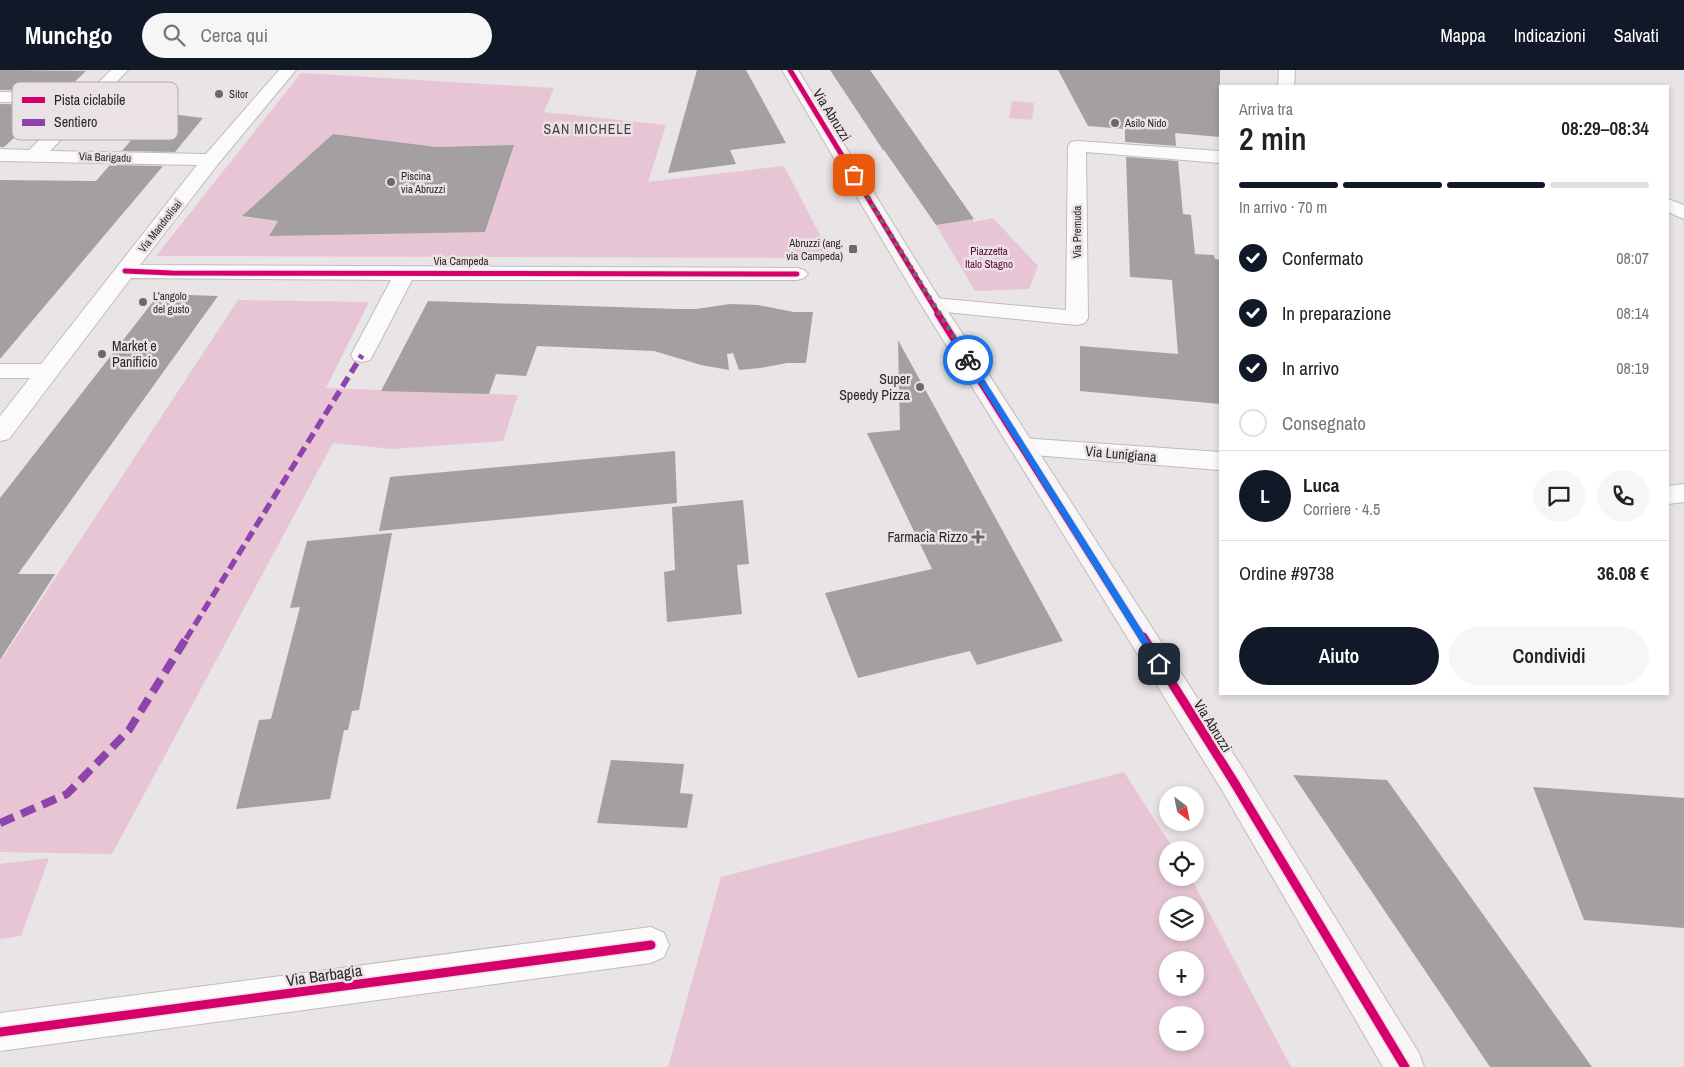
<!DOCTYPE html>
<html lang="it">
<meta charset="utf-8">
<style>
body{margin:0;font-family:"Archivo Narrow",sans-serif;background:#f6f6f6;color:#222;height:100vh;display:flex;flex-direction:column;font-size:19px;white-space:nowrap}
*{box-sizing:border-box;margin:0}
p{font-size:16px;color:#767676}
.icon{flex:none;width:28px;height:28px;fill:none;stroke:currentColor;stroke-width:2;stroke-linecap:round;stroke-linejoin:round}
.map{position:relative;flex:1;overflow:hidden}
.side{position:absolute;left:1219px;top:15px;width:450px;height:610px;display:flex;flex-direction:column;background:#fff;border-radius:0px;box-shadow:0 2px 8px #0003}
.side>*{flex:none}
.needle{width:32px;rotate:148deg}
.buttons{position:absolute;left:1159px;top:716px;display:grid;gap:10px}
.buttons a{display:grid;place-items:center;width:45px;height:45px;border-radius:50%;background:#fff;box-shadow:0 2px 8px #0003;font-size:25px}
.pin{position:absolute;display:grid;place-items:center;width:42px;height:42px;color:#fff;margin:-21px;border-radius:10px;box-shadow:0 2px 8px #0006}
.courier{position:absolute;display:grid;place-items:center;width:50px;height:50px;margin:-25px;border:4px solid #1a73e8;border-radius:50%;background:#fff;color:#222;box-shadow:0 1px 6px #0007}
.overview em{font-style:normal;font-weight:600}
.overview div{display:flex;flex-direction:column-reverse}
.overview{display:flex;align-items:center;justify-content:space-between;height:85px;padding:0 20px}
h1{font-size:32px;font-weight:600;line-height:38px}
.bar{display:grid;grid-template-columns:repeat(4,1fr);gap:8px 5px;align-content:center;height:60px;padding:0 20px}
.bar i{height:6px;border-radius:4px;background:#e0e0e0}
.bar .on{background:#111827}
.bar p{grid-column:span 4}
.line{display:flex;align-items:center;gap:12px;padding:0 20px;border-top:1px solid #e0e0e0}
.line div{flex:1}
.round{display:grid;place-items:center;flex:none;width:52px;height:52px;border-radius:26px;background:#f6f6f6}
ol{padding:0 20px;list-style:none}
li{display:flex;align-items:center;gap:15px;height:55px}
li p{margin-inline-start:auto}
li .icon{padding:5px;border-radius:50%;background:#111827;color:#fff;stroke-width:4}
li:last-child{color:#767676}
li i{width:28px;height:28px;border:2px solid #e0e0e0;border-radius:50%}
.button{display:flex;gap:10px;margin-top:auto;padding:10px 20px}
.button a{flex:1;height:58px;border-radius:30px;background:#111827;color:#fff;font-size:20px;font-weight:600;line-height:58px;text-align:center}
.button a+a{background:#f6f6f6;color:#222}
header{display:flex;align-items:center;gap:30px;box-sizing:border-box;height:70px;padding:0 25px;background:#111827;color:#fff}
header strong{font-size:24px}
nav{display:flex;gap:28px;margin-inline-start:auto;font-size:18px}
.search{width:350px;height:45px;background:#f6f6f6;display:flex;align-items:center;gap:12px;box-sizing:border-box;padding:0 18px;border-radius:28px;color:#767676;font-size:19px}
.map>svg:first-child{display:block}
.green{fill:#e7c5d4;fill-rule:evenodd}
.building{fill:#a4a0a2}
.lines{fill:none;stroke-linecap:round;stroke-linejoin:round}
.street-casing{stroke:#c0bcbe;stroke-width:2}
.secondary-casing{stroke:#c0bcbe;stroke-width:2}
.street{fill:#fcfbfb;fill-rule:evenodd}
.secondary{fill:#f8f5f6;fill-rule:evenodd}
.quiet-far1{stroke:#8e44ad;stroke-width:5.5;stroke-dasharray:11 5.5;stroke-linecap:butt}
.quiet{stroke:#8e44ad;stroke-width:8;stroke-dasharray:15 8;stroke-linecap:butt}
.cycleway-far2-casing{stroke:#ebe2e5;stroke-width:7}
.cycleway-far1-casing{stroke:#ebe2e5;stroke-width:10}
.cycleway-casing{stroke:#ebe2e5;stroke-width:12}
.cycleway-far2{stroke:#d6006c;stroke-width:5}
.cycleway-far1{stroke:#d6006c;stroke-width:7}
.cycleway{stroke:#d6006c;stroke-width:9}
.route{fill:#1a73e8}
.done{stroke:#6d696a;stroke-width:5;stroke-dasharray:0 9}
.poi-dot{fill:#6d696a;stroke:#ebe2e5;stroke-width:2}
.labels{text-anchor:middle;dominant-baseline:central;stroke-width:5;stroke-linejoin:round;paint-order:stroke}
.far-poi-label{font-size:11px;fill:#2a2728;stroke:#ebe2e5;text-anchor:start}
.far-street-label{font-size:11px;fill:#2a2728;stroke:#ebe2e5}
.far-park-label{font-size:11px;fill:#5b073a;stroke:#ebe2e5}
.street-label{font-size:14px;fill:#2a2728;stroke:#ebe2e5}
.far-quarter-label{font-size:14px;letter-spacing:1px;fill:#443d3f;stroke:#ebe2e5}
.poi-label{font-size:14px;fill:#2a2728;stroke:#ebe2e5;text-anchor:end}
.near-street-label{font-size:16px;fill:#2a2728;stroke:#ebe2e5}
.key{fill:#ebe2e5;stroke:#b1aaac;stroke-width:1}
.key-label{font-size:14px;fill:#2a2728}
</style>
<header>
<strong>Munchgo</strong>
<div class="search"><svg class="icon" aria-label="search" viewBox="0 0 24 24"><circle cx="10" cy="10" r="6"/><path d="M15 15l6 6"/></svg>Cerca qui</div>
<nav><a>Mappa</a><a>Indicazioni</a><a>Salvati</a></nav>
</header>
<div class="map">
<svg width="1684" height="997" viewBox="0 0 1684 997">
<rect width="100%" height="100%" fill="#e9e4e6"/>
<path class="green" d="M301,3l253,15 -10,24 122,13 -18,57 136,-16 48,92 -676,-2zM333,64l104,13 76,-2 -243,90 8,-14 -35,-4z
M1012,31l22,2 -2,17 -23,-2z
M993,148l45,48 -9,23 -54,2 -39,-66 36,-6 2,3z
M238,230l131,2 -43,86 192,7 -15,46 -110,8 -60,-6 -221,411 -112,-2v-190z
M1124,702l50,78h-6v28h23l100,189h-623l53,-190zM1168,835h27v27h-27zM1168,890h27v28h-27zM1168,945h27v27h-27z
M49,788l-28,78 -21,3v-75z"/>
<path class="building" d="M0,0h12l74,1 -21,20 -65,-1z
M697,0h49l40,73 -56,7 6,14 -68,9z
M830,0h40l104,149 -38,6 -52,-75h-1z
M1058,0h162v67l-45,-4 1,13 -51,-4v-13l-37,-3z
M0,34l50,1 -46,42h-4z
M155,42l48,6 -28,34 -53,-1z
M333,64l104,13 77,-2 -29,87 -216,4 9,-15 -36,-5z
M1126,87l52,4 5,53 8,1 4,39 19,1 1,4 5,1v144l-140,-13v-45l98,8 -6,-74 -42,-3z
M110,95l53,1 -163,193v-179l96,1z
M159,224l59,2 -200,278h37l-55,86v-162z
M428,231l249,8h19l34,-5 28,1 36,7h19l-7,51h-19l-27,5 -21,2 -6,-17 -6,1 2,16 -28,-5 -47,-14 -117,-5 -11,30 -30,-2 -7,20 -108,-3z
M898,270l165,301 -86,24 -7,-14 -112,27 -33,-85 107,-24 -65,-136 33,-3z
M675,381l2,52 -298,28 11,-54z
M743,430l6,64 -12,1 5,49 -75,8 -3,-50 11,-2 -3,-63z
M392,463l-33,177 -7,1 -4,19h-4l-14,69 -94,10 23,-89 12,-1 29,-112 -10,1 17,-67z
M611,690l73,4 -4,29 13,1 -6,34 -90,-5z
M1293,705l94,5 205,287h-102z
M1533,717l151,11v130l-100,-8z"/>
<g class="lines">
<defs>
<path id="street" d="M111,0h17l-78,81 156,3 73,-84h17l-78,94 -78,101 657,3 7,2 4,4 -4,4 -7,2h-385l-39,75 -3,5 -8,2 -8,-2 -3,-5 40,-75 -260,-2 -122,161 -9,2v-25l30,-38h-30v-14h41l156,-199 -197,-4v-12l29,1 48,-47 -77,-1v-10l88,1z
M1279,0h16l-1,16h-16z
M1077,71l143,10v12l-134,-11 2,166 -3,5 -8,2 -151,-15 -3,-5 3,-5 8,-2 132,12 2,-164 3,-4z
M1668,129l16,6v14l-16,-7z
M1021,368l199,14v18l-199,-16 -9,-2 -3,-6 3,-6z
M1684,414v18l-16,2v-18z
M651,857l13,6 5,12 -5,12 -13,6 -651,88v-38z"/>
<path id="secondary" d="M782,0h16l133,215 314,487 174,281 5,14h-41l-160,-275 -314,-507z"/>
</defs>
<use href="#street" class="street-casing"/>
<use href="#secondary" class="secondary-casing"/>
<use href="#street" class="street"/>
<use href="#secondary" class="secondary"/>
<path class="quiet-far1" d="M186,569l176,-284"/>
<path class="quiet" d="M0,753l67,-29 62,-64 58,-93"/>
<defs>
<path id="cycleway-far2" d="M790,0l149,245
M125,201l47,2 625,1"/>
<path id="cycleway-far1" d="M938,244l205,325"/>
<path id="cycleway" d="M1143,567l91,145 171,285
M0,962l651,-87"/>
</defs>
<use href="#cycleway-far2" class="cycleway-far2-casing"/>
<use href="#cycleway-far1" class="cycleway-far1-casing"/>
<use href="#cycleway" class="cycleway-casing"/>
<use href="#cycleway-far2" class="cycleway-far2"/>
<use href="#cycleway-far1" class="cycleway-far1"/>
<use href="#cycleway" class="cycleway"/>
</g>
<path class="route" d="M968,288l4,2 190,302v5h-6l-191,-307z"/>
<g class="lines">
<path class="done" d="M854,105l114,185"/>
</g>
<g class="poi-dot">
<circle cx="219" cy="24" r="5"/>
<circle cx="1115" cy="53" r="5"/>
<circle cx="391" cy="112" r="5"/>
<rect x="848" y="174" width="10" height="10" rx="2.5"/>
<circle cx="143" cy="232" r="5"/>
<circle cx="102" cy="284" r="5"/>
<circle cx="920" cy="317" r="5"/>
<path d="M975.5 459.5h5v5h5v5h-5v5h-5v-5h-5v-5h5z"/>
</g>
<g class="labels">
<g class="far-poi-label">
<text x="229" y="24">Sitor</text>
<text x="1125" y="53">Asilo Nido</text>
<text x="401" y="106">Piscina<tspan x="401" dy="13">via Abruzzi</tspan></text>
<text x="843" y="173" text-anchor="end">Abruzzi (ang.<tspan x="843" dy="13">via Campeda)</tspan></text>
<text x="153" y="226">L'angolo<tspan x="153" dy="13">del gusto</tspan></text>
</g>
<g class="far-street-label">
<text transform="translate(105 87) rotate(2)">Via Barigadu</text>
<text transform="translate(160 156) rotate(-52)">Via Mandrolisai</text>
<text transform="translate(1077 162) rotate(-90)">Via Premuda</text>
<text x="461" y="191">Via Campeda</text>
</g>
<g class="far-park-label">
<text x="989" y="181">Piazzetta<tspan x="989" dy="13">Italo Stagno</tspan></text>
</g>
<g class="street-label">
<text transform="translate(832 45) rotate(58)">Via Abruzzi</text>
<text transform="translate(1121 384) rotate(5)">Via Lunigiana</text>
<text transform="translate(1213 656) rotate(58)">Via Abruzzi</text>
</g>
<g class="far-quarter-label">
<text x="588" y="59">SAN MICHELE</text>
</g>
<g class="poi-label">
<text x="112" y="276" text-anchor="start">Market e<tspan x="112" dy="16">Panificio</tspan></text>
<text x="910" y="309">Super<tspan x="910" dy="16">Speedy Pizza</tspan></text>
<text x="968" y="467">Farmacia Rizzo</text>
</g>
<g class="near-street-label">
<text transform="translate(324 905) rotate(-8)">Via Barbagia</text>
</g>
</g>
<rect x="12" y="12" width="166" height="58" rx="8" class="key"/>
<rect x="22" y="27" width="23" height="6" fill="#d6006c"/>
<rect x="22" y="49" width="23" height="7" fill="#8e44ad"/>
<g class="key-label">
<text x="54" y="35">Pista ciclabile</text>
<text x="54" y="57">Sentiero</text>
</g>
</svg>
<div class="buttons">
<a><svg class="needle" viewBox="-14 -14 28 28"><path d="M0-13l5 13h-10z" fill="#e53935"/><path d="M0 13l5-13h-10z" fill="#767676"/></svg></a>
<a><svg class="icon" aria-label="locate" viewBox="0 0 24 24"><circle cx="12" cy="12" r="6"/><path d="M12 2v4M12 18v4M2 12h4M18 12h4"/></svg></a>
<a><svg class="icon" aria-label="layers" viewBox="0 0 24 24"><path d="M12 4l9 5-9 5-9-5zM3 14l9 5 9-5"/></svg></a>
<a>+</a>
<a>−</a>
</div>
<div class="pin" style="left:854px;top:105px;background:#ea580c"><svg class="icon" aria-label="bag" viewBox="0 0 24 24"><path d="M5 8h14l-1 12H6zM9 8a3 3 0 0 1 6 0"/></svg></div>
<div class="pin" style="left:1159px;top:594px;background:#1f2937"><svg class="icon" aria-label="home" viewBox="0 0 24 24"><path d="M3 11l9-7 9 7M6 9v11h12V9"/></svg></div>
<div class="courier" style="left:968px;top:290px"><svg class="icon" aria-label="bike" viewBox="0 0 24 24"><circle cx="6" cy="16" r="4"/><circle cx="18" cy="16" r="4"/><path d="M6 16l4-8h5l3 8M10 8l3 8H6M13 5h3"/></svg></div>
<section class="side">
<div class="overview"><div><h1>2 min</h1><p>Arriva tra</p></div><em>08:29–08:34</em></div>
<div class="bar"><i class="on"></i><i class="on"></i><i class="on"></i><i></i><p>In arrivo · 70 m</p></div>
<ol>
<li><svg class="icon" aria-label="check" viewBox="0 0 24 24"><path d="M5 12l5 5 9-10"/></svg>Confermato<p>08:07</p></li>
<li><svg class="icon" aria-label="check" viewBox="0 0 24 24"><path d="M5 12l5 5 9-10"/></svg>In preparazione<p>08:14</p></li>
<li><svg class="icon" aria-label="check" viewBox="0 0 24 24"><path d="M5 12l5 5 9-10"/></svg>In arrivo<p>08:19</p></li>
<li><i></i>Consegnato</li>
</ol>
<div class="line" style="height:90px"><b class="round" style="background:#111827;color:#fff">L</b><div><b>Luca</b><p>Corriere · 4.5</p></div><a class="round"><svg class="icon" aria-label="chat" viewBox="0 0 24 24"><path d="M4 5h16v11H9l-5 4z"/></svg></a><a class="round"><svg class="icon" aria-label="phone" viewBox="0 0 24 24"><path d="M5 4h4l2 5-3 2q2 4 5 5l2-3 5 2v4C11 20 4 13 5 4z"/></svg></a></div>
<div class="line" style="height:65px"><div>Ordine #9738</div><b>36.08 €</b></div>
<div class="button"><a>Aiuto</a><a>Condividi</a></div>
</section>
</div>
